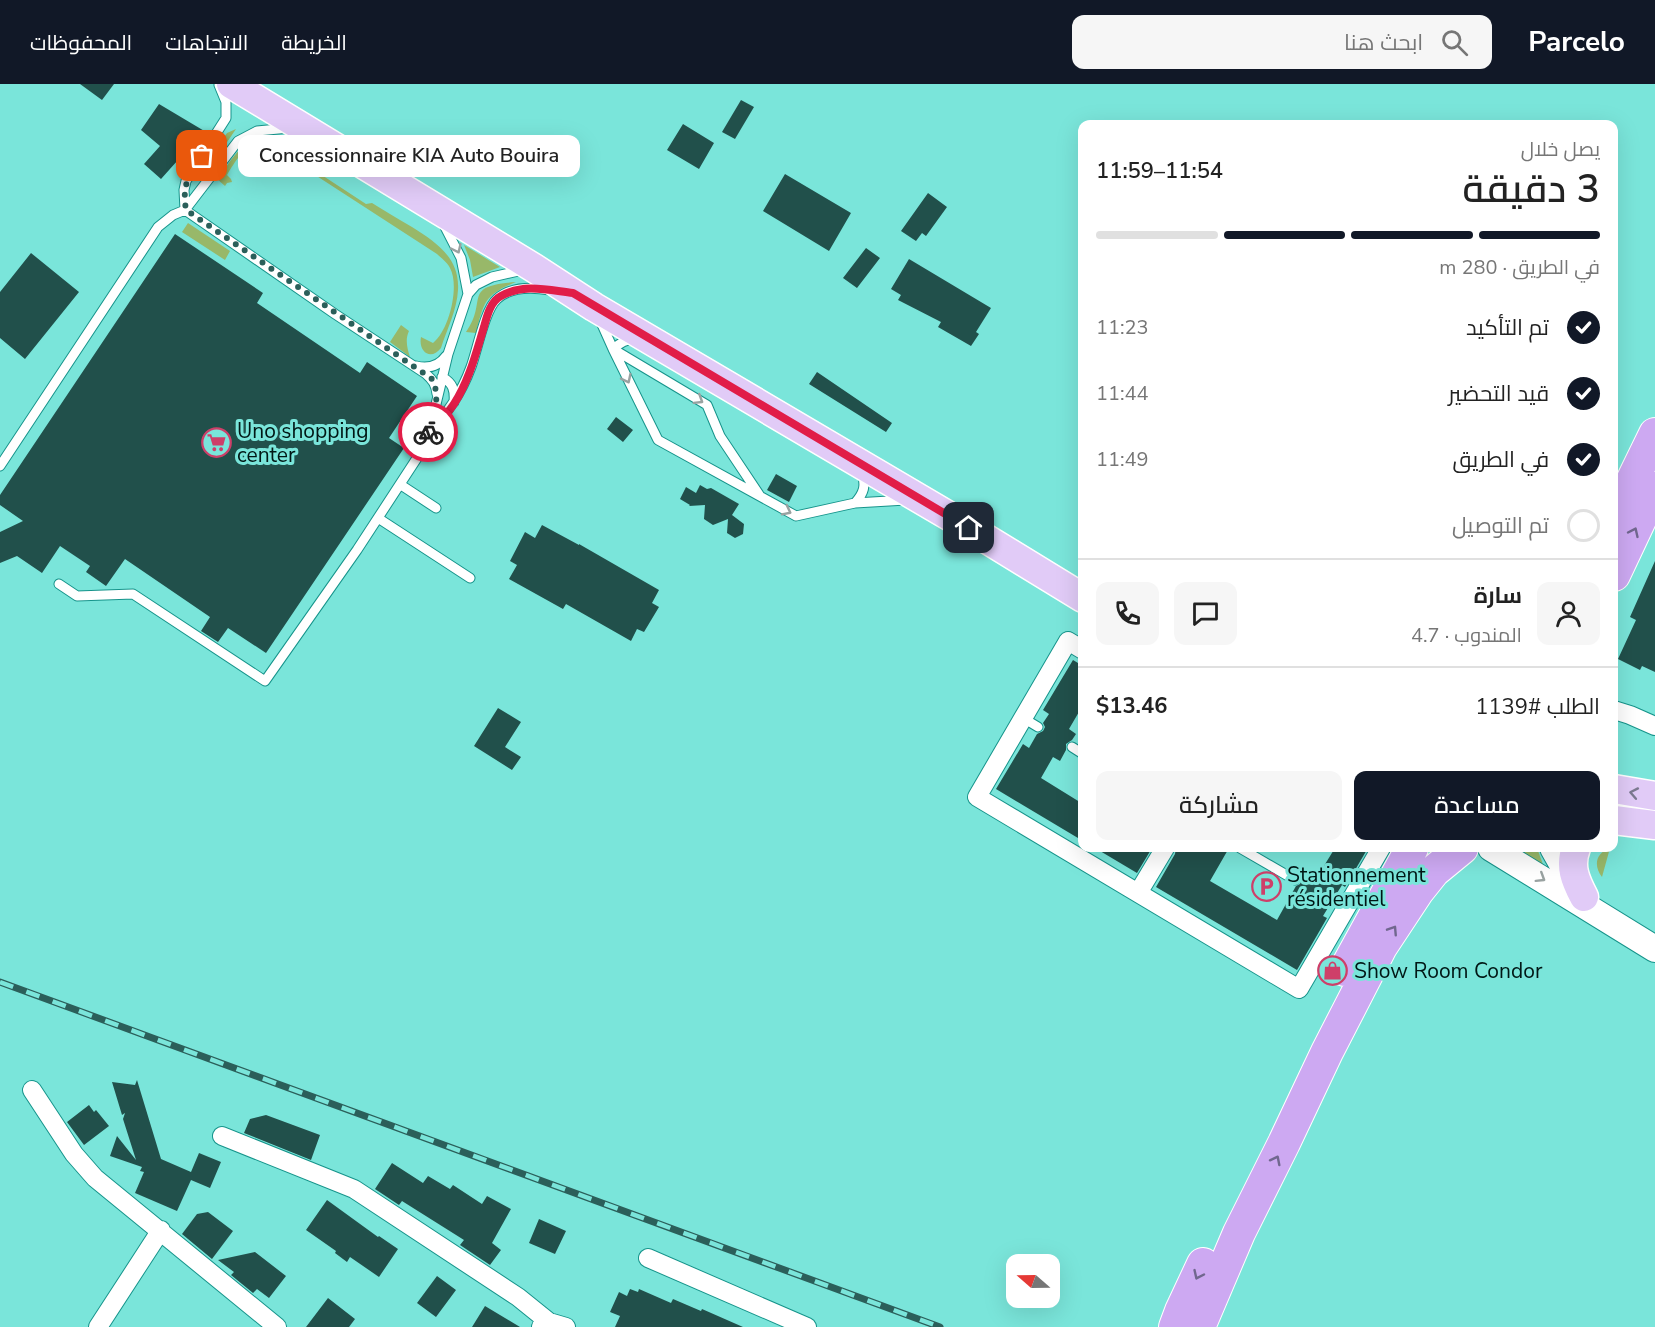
<!DOCTYPE html>
<html lang="ar">
<meta charset="utf-8">
<style>
body{margin:0;font-family:"Nunito Sans",Cairo,sans-serif;background:#f6f6f6;color:#222;direction:rtl;height:100vh;display:flex;flex-direction:column;font-size:22px;white-space:nowrap}
*{box-sizing:border-box;margin:0}
p{font-size:20px;color:#767676}
.icon{flex:none;width:33px;height:33px;fill:none;stroke:currentColor;stroke-width:2;stroke-linecap:round;stroke-linejoin:round}
.map{position:relative;flex:1;overflow:hidden;direction:ltr}
.side{position:absolute;left:1078px;top:36px;width:540px;height:732px;display:flex;flex-direction:column;background:#fff;border-radius:12px;box-shadow:0 6px 24px #0002;direction:rtl}
.side>*{flex:none}
.needle{width:39px;rotate:290deg}
.tools{position:absolute;left:1006px;top:1170px;display:grid;gap:12px}
.tools a{display:grid;place-items:center;width:54px;height:54px;border-radius:12px;background:#fff;box-shadow:0 6px 24px #0002;font-size:30px}
.pin{position:absolute;display:grid;place-items:center;width:51px;height:51px;color:#fff;margin:-26px;border-radius:12px;box-shadow:0 3px 9px #0006}
.courier{position:absolute;display:grid;place-items:center;width:60px;height:60px;margin:-30px;border:4px solid #e11d48;border-radius:50%;background:#fff;color:#222;box-shadow:0 2px 8px #0007}
.bubble{position:absolute;height:42px;border-radius:12px;background:#fff;box-shadow:0 6px 24px #0002;font-size:20px;font-weight:600;line-height:42px;text-align:center;direction:rtl}
.summary em{font-style:normal;font-weight:600}
.summary div{display:flex;flex-direction:column-reverse}
.summary{display:flex;align-items:center;justify-content:space-between;height:102px;padding:0 18px}
h1{font-size:39px;font-weight:600;line-height:45px}
.bar{display:grid;grid-template-columns:repeat(4,1fr);gap:9px 6px;align-content:center;height:72px;padding:0 18px}
.bar i{height:8px;border-radius:4px;background:#e0e0e0}
.bar .on{background:#111827}
.bar p{grid-column:span 4}
.line{display:flex;align-items:center;gap:15px;padding:0 18px;border-top:2px solid #e0e0e0}
.line div{flex:1}
.round{display:grid;place-items:center;flex:none;width:63px;height:63px;border-radius:12px;background:#f6f6f6}
ol{padding:0 18px;list-style:none}
li{display:flex;align-items:center;gap:18px;height:66px}
li p{margin-inline-start:auto}
li .icon{padding:6px;border-radius:50%;background:#111827;color:#fff;stroke-width:4}
li:last-child{color:#767676}
li i{width:33px;height:33px;border:3px solid #e0e0e0;border-radius:50%}
.cta{display:flex;gap:12px;margin-top:auto;padding:12px 18px}
.cta a{flex:1;height:69px;border-radius:12px;background:#111827;color:#fff;font-size:24px;font-weight:600;line-height:69px;text-align:center}
.cta a+a{background:#f6f6f6;color:#222}
header{display:flex;align-items:center;gap:36px;box-sizing:border-box;height:84px;padding:0 30px;background:#111827;color:#fff}
header strong{font-size:28px}
nav{display:flex;gap:33px;margin-inline-start:auto;font-size:21px}
.search{width:420px;height:54px;background:#f6f6f6;display:flex;align-items:center;gap:15px;box-sizing:border-box;padding:0 21px;border-radius:12px;color:#767676;font-size:22px}
.map>svg:first-child{display:block}
.green{fill:#98b869}
.building{fill:#21504b}
.lines{fill:none;stroke-linecap:round;stroke-linejoin:round}
.lane-casing{stroke:#16948b;stroke-width:11}
.street-casing{stroke:#16948b;stroke-width:20}
.secondary-casing{stroke:#16948b;stroke-width:28}
.primary-casing{stroke:#fff;stroke-width:31}
.highway-casing{stroke:#fff;stroke-width:34}
.lane{stroke:#fff;stroke-width:9}
.street{stroke:#fff;stroke-width:18}
.secondary{stroke:#fff;stroke-width:26}
.primary{stroke:#e1cbf7;stroke-width:28}
.highway{stroke:#cda9f2;stroke-width:32}
.rail-casing{stroke:#2b5f5a;stroke-width:7}
.rail{stroke:#7ae5da;stroke-width:4.5;stroke-dasharray:14;stroke-linecap:butt}
.oneway{stroke:#99a2a1}
.oneway2{stroke:#71678f}
.oneway3{stroke:#7c7a91}
.done{stroke:#2b5f5a;stroke-width:6;stroke-dasharray:0 10.8}
.route{stroke:#e11d48;stroke-width:8}
.labels{text-anchor:middle;dominant-baseline:central;stroke-width:6;stroke-linejoin:round;paint-order:stroke}
.poi-label{font-size:21px;fill:#011715;stroke:#7ae5da;text-anchor:start}
</style>
<header>
<strong>Parcelo</strong>
<div class="search"><svg class="icon" aria-label="search" viewBox="0 0 24 24"><circle cx="10" cy="10" r="6"/><path d="M15 15l6 6"/></svg>ابحث هنا</div>
<nav><a>الخريطة</a><a>الاتجاهات</a><a>المحفوظات</a></nav>
</header>
<div class="map">
<svg width="1655" height="1243" viewBox="0 0 1655 1243">
<rect width="100%" height="100%" fill="#7ae5da"/>
<path class="green" d="M236,45l-30,44 -4,-3 25,-37z
M265,55l15,5 12,5 9,8 7,9 58,38 6,-1c13,8 26,16 40,24 24,15 48,31 46,63 -1,20 -11,39 -17,58 -10,13 -23,4 -20,-11l12,6c16,-12 27,-57 17,-75 -3,-6 -9,-10 -13,-14l-165,-107c-26,-6 -33,9 -45,28l4,4 1,3 -5,1 -2,3 -9,-8 4,-5h2c13,-18 19,-31 43,-34z
M188,139l42,28 -5,9 -43,-28z
M464,161l36,22 -27,10 -3,-17z
M516,198c-31,13 -32,19 -40,51l-10,-1c23,-32 -6,-46 50,-50z
M401,241l8,6c-4,8 -2,17 1,26l-20,-15z
M1518,764h19l8,22 -25,-14z
M1610,764l-8,29c-9,-12 -6,-24 8,-29z"/>
<path class="building" d="M80,0h34l-12,16z
M741,16l13,7 -19,32 -13,-7z
M159,20l47,28 -25,32 -3,-4 -17,19 -17,-15 16,-18 -19,-16z
M683,40l31,19 -15,26 -32,-19z
M785,90l66,39 -22,38 -66,-40z
M928,109l19,14 -21,29 -4,-3 -6,8 -15,-10z
M175,150l88,59 -6,10 103,70 7,-11 50,34 -28,42 15,10 -138,205 -38,-25 -10,14 -17,-11 9,-14 -85,-58 -19,27 -20,-14 4,-6 -30,-20 -18,27 -25,-17 -17,7v-31l23,-11 -23,-16v-10z
M866,164l14,10 -23,30 -14,-10z
M31,169l48,39 -54,67 -25,-21v-46z
M909,175l82,49 -15,24 3,2 -8,12 -33,-19 3,-5 -43,-22 3,-5 -10,-6z
M817,288l75,51 -6,9 -77,-48z
M616,333l17,13 -10,12 -16,-13z
M776,390l21,12 -8,16 -22,-12z
M700,401l7,4 4,-1 28,16 -7,11 12,9 -1,10 -8,4 -8,-5 1,-14 -15,6 -9,-6 1,-14 -16,1 1,-1 -10,-6 6,-12 10,6z
M542,441l37,20v-1l80,46 -7,13 7,4 -15,25 -7,-3 -6,12 -65,-37 -3,5 -54,-30 8,-14 -7,-4 15,-29 10,6z
M1655,477v111l-13,-6 -2,4 -22,-11 18,-39 -6,-3z
M1073,576l10,6v39l-14,24 7,5 -4,6 -6,4v6l-6,11 -7,-4 -12,21 42,26v37l-87,-52 27,-45 6,4 8,-14 6,-3 2,-4 -2,-4 6,-9 -6,-4z
M498,624l23,14 -16,25 16,10 -9,13 -38,-24z
M1095,764h57l-15,25z
M1176,764h53l-19,33 67,39 19,-34 4,-2 3,-9 11,7 21,-34h33l-23,39 -3,-2 -19,31 4,2 -30,52 -141,-83 19,-33z
M137,996l24,79 30,13 8,-19 22,9 -11,26 -19,-8 -14,31 -42,-18 9,-21 -4,-1 2,-4 -32,-11 7,-20 19,24 -13,-41 2,-6 -3,2 -10,-33 23,3z
M89,1021l5,7 2,-2 13,16 -25,19 -17,-23z
M266,1031l54,20 -9,25 -67,-27 6,-14z
M392,1079l31,20 5,-7 22,13 3,-4 29,19 5,-8 24,13 -19,34 9,7 -11,15 -30,-20 4,-5 -62,-39 -3,4 -24,-16z
M327,1116l51,37 1,-1 19,13 -19,28 -29,-20 -3,5 -12,-9 1,-2 -30,-21z
M208,1128l25,19 -21,28 -30,-25 15,-20z
M539,1135l27,12 -11,23 -26,-11z
M255,1168l31,24 -17,22 -12,-9 -4,4 -22,-18 3,-3 -16,-12z
M437,1192l19,14 -20,27 -19,-14z
M630,1205l8,3 1,-3 32,14 2,-4 28,12 1,-2 41,18h-128l5,-11 -10,-4 9,-20 8,4z
M328,1214l27,21 -6,8h-43z
M485,1222l35,21h-48z"/>
<g class="lines">
<defs>
<path id="lane" d="M185,126l53,-69 19,-10 32,-3
M185,126l-1,-20 2,-9 40,-63v-16l-7,-17
M443,139l18,35 7,36
M600,236l13,29 45,91 138,76 59,-13 51,-3
M636,255c-10,0 -16,4 -23,10l94,56 13,31 40,60
M416,282c13,3 23,0 30,-10
M442,293c11,6 13,13 12,25
M429,349c19,-21 32,-39 42,-66 6,-16 14,-58 26,-68 14,-13 35,-12 53,-9
M0,382l158,-239 15,-12 12,-5 150,104 91,60c7,6 10,11 11,20
M401,401l35,23
M855,419c9,-10 11,-17 7,-30
M378,434l92,60
M59,500l18,12 56,-2 132,87 92,-131 62,-95v-5l8,-14 5,-15 16,-67 20,-60 8,-9 16,-8 31,-7
M1023,634l15,9
M1072,663l11,7
M1240,764l55,32"/>
<path id="street" d="M1083,566l-15,-9 -91,156 322,192 82,-141
M1614,626l16,5 25,11
M1138,809l27,-45
M32,1006l42,64 21,24 182,149
M222,1052l132,53 164,108 31,25
M648,1174l159,69
M98,1243l63,-97
M541,1243l8,-5 17,5"/>
<path id="secondary" d="M1491,764l164,101
M1553,764l18,32 6,8"/>
<path id="primary" d="M231,0l303,184 60,39 355,209 134,82
M1614,705l41,7
M1614,736l41,5
M1576,764c-7,18 -1,32 8,49"/>
<path id="highway" d="M1614,434l41,-84
M1614,491l41,-87
M1345,886l67,-122
M1175,1243l6,-16 22,-47
M1199,1243l40,-94 45,-90 43,-91 54,-105 37,-56 16,-20 28,-23"/>
</defs>
<use href="#lane" class="lane-casing"/>
<use href="#street" class="street-casing"/>
<use href="#secondary" class="secondary-casing"/>
<use href="#primary" class="primary-casing"/>
<use href="#highway" class="highway-casing"/>
<use href="#lane" class="lane"/>
<use href="#street" class="street"/>
<use href="#secondary" class="secondary"/>
<use href="#primary" class="primary"/>
<use href="#highway" class="highway"/>
<defs>
<path id="rail" d="M0,898l940,345"/>
</defs>
<use href="#rail" class="rail-casing"/>
<use href="#rail" class="rail"/>
</g>
<defs><path id="oneway-chevron" d="M-2-3.5L2.5 0L-2 3.5" fill="none" stroke-width="1.6" stroke-linecap="round" stroke-linejoin="round" transform="scale(1.5)"/></defs>
<g class="oneway">
<use href="#oneway-chevron" transform="translate(457 165) rotate(65)"/>
<use href="#oneway-chevron" transform="translate(627 295) rotate(64)"/>
<use href="#oneway-chevron" transform="translate(699 316) rotate(32)"/>
<use href="#oneway-chevron" transform="translate(787 427) rotate(27)"/>
<use href="#oneway-chevron" transform="translate(1541 794) rotate(32)"/>
</g>
<g class="oneway2">
<use href="#oneway-chevron" transform="translate(1634 448) rotate(-65)"/>
<use href="#oneway-chevron" transform="translate(1393 846) rotate(-57)"/>
<use href="#oneway-chevron" transform="translate(1276 1076) rotate(-63)"/>
<use href="#oneway-chevron" transform="translate(1198 1191) rotate(115)"/>
</g>
<use class="oneway3" href="#oneway-chevron" transform="translate(1634 709) rotate(-169)"/>
<g class="lines">
<path class="done" d="M202,72c-14,21 -20,28 -16,54l246,169c9,18 2,35 -4,53"/>
<path class="route" d="M428,348l-1,4c9,-10 19,-20 27,-32 15,-23 22,-51 30,-77 3,-11 6,-25 17,-31 23,-13 47,-6 72,-3l396,235"/>
</g>
<defs>
<symbol id="supermarket-ring" viewBox="-11 -11 22 22"><circle r="9.5" fill="#7ae5da" stroke="#ce3f69" stroke-width="1.5"/><path d="M-6-5.5h2.5l.6 2H6L4.5 2H-2.5L-4.4-4H-6ZM-1.5 3.2a1.3 1.3 0 1 0 .1 0ZM3 3.2a1.3 1.3 0 1 0 .1 0Z" fill="#ce3f69"/></symbol>
<symbol id="parking-ring" viewBox="-11 -11 22 22"><circle r="9.5" fill="#7ae5da" stroke="#ce3f69" stroke-width="1.5"/><path d="M-3.5-5.5H1a3.5 3.5 0 0 1 0 7H-1V5.5H-3.5ZM-1-3.4V-.6H.8a1.4 1.4 0 0 0 0-2.8Z" fill="#ce3f69"/></symbol>
<symbol id="shop-ring" viewBox="-11 -11 22 22"><circle r="9.5" fill="#7ae5da" stroke="#ce3f69" stroke-width="1.5"/><path d="M-5-2.5h2.3a2.7 3.5 0 0 1 5.4 0H5L5.5 6h-11ZM-1.5-2.5h3a1.5 2.3 0 0 0-3 0Z" fill="#ce3f69"/></symbol>
</defs>
<g fill-rule="evenodd">
<use href="#supermarket-ring" x="200" y="342" width="33" height="33"/>
<use href="#parking-ring" x="1250" y="786" width="33" height="33"/>
<use href="#shop-ring" x="1316" y="870" width="33" height="33"/>
</g>
<g class="labels">
<g class="poi-label">
<text x="237" y="347">Uno shopping<tspan x="237" dy="24">center</tspan></text>
<text x="1287" y="791">Stationnement<tspan x="1287" dy="24">résidentiel</tspan></text>
<text x="1354" y="887">Show Room Condor</text>
</g>
</g>
</svg>
<div class="tools">
<a><svg class="needle" viewBox="-14 -14 28 28"><path d="M0-13l5 13h-10z" fill="#e53935"/><path d="M0 13l5-13h-10z" fill="#767676"/></svg></a>
</div>
<div class="pin" style="left:202px;top:72px;background:#ea580c"><svg class="icon" aria-label="bag" viewBox="0 0 24 24"><path d="M5 8h14l-1 12H6zM9 8a3 3 0 0 1 6 0"/></svg></div>
<div class="pin" style="left:969px;top:444px;background:#1f2937"><svg class="icon" aria-label="home" viewBox="0 0 24 24"><path d="M3 11l9-7 9 7M6 9v11h12V9"/></svg></div>
<div class="courier" style="left:428px;top:348px"><svg class="icon" aria-label="bike" viewBox="0 0 24 24"><circle cx="6" cy="16" r="4"/><circle cx="18" cy="16" r="4"/><path d="M6 16l4-8h5l3 8M10 8l3 8H6M13 5h3"/></svg></div>
<div class="bubble" style="left:238px;top:51px;width:342px">Concessionnaire KIA Auto Bouira</div>
<section class="side">
<div class="summary"><div><h1>3 دقيقة</h1><p>يصل خلال</p></div><em>11:54–11:59</em></div>
<div class="bar"><i class="on"></i><i class="on"></i><i class="on"></i><i></i><p>في الطريق · 280 m</p></div>
<ol>
<li><svg class="icon" aria-label="check" viewBox="0 0 24 24"><path d="M5 12l5 5 9-10"/></svg>تم التأكيد<p>11:23</p></li>
<li><svg class="icon" aria-label="check" viewBox="0 0 24 24"><path d="M5 12l5 5 9-10"/></svg>قيد التحضير<p>11:44</p></li>
<li><svg class="icon" aria-label="check" viewBox="0 0 24 24"><path d="M5 12l5 5 9-10"/></svg>في الطريق<p>11:49</p></li>
<li><i></i>تم التوصيل</li>
</ol>
<div class="line" style="height:108px"><a class="round"><svg class="icon" aria-label="person" viewBox="0 0 24 24"><circle cx="12" cy="8" r="4"/><path d="M4 21q1-7 8-7t8 7"/></svg></a><div><b>سارة</b><p>المندوب · 4.7</p></div><a class="round"><svg class="icon" aria-label="chat" viewBox="0 0 24 24"><path d="M4 5h16v11H9l-5 4z"/></svg></a><a class="round"><svg class="icon" aria-label="phone" viewBox="0 0 24 24"><path d="M5 4h4l2 5-3 2q2 4 5 5l2-3 5 2v4C11 20 4 13 5 4z"/></svg></a></div>
<div class="line" style="height:78px"><div>الطلب #1139</div><b>$13.46</b></div>
<div class="cta"><a>مساعدة</a><a>مشاركة</a></div>
</section>
</div>
